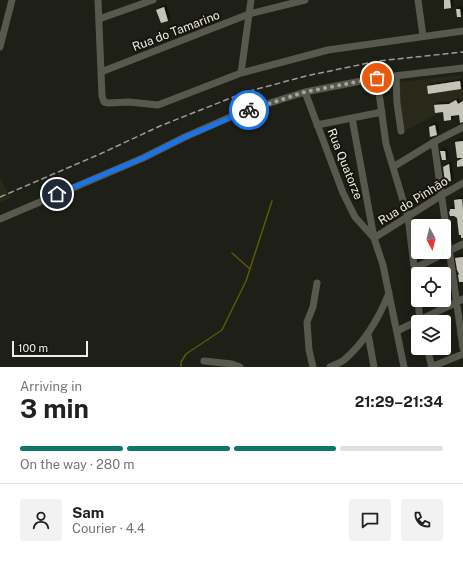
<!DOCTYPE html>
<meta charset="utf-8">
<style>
body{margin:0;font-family:"Public Sans",sans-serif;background:#f2f2f2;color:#202124;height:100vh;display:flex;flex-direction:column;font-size:15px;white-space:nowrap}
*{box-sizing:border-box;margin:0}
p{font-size:13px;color:#757577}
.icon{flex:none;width:22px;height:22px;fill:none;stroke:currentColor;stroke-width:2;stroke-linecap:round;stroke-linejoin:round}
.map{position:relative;height:367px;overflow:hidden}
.side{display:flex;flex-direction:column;background:#fff;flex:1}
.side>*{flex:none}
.needle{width:26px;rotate:173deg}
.fabs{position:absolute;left:411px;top:219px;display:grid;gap:8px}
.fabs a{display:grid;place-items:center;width:40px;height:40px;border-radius:4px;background:#fff;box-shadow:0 2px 10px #0003;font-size:20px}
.scale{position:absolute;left:12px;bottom:10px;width:76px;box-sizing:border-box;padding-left:4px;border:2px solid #eeeee8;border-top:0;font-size:11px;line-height:14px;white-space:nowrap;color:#eeeee8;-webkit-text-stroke:3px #15150d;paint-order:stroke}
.pin{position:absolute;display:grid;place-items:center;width:34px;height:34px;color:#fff;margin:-17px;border:2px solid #fff;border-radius:50%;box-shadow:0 1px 4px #0007}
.courier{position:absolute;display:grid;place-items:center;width:40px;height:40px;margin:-20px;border:3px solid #1a73e8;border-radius:50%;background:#fff;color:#222;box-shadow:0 1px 5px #0007}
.overview em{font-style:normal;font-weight:700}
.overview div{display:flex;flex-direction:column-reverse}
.overview{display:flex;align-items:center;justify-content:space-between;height:68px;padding:0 20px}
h1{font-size:26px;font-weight:700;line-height:30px}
.bar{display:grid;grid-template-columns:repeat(4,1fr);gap:6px 4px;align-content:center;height:48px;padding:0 20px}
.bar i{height:5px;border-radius:3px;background:#e0e0e0}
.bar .on{background:#0f766e}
.bar p{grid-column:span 4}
.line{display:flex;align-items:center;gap:10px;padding:0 20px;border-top:1px solid #e0e0e0}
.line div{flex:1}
.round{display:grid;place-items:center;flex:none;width:42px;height:42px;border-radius:4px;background:#f2f2f2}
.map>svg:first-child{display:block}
.built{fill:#29291a}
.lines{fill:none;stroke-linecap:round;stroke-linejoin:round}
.stream{stroke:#5b590b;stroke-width:1.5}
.building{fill:#c3c3b8;filter:url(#shadow)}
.minor{stroke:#58584e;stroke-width:7}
.rail{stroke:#9b9c94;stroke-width:1.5;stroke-dasharray:6 3;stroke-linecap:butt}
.done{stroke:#a5a69e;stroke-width:4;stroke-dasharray:0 7.2}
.route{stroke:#1a73e8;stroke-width:5}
.labels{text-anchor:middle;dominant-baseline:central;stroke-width:4;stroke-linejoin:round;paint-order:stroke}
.street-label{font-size:12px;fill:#eeeee8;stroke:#15150d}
</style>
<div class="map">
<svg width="463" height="367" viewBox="0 0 463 367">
<defs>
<filter id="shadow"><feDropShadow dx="2" dy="-2" stdDeviation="1" flood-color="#0009"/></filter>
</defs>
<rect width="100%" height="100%" fill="#1e1f16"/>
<path class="built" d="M461,75l2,25 -60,32 -4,-50z
M0,178l11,20 -11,4z"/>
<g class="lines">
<path class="stream" d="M232,253l18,16
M181,367v-5l5,-8 36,-24 24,-49 26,-80"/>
</g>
<path class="building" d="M444,0h6l1,8 -7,1z
M164,7l4,14 -7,2 -5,-13z
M456,9h4l1,8h-4z
M460,81l1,8 -33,5 -1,-8z
M456,100l2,4 5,-3v21l-3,1 -1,-8 -8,1v4l-7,1 -1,-9 -8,1 -1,-8 15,-1z
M435,125l2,10 -7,2 -1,-10z
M463,141v17h-6l-2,-16z
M440,151h5l1,9h-4z
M463,158v8l-6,1v-6z
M449,164l2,17 -6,1 -2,-15z
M462,199l1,11v28h-2v-3h-2l-2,-17 -3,-2h-4l-1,-4 1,-1v-2h5l-1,-9z
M463,257v25h-4l-1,-7 1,-1 -2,-4 -2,-12z"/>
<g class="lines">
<path class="minor" d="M98,0l4,96 2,6 4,1 21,-1 29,3 83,-32 87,-23 135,-19
M418,0l5,36
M99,19l54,-19
M0,47l12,-47
M101,72l148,-58 56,-14
M241,73l10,-73
M396,76l1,27 4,28
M377,78l9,66 22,73 10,81
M305,92l38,101 12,24 19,21 68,-43 21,-12
M352,118l22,120 9,27 21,102
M317,125l65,-13
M434,142l29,206
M393,167l41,-25 29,-15
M0,219l143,-61 42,-21 59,-26 61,-19 72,-14 86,-10
M415,268l48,-24
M418,300l2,22
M397,331l66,-32
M368,334l6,33
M427,348l5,19
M204,361l28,3 8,3
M313,367l-4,-17 -2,-28 6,-15 4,-24
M330,367c4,-2 10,-4 14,-7 21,-18 35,-42 45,-67
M431,367l32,-13"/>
<path class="rail" d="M0,197l100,-43 60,-28 86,-34 60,-16 72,-15 85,-9"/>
</g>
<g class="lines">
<path class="done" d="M249,110l56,-18 72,-14"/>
<path class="route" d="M57,194l86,-36 42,-21 64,-27"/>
</g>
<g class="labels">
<g class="street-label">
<text transform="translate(176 31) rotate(-21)">Rua do Tamarino</text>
<text transform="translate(345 164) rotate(68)">Rua Quatorze</text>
<text transform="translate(413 201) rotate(-32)">Rua do Pinhão</text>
</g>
</g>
</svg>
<div class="fabs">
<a><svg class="needle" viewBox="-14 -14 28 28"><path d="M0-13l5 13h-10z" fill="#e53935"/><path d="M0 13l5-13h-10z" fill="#757577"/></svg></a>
<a><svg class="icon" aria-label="locate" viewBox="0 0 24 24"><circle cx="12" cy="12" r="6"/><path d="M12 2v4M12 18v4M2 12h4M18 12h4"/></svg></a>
<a><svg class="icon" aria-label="layers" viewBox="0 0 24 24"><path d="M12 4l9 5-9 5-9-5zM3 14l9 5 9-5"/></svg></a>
</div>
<div class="scale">100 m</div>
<div class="pin" style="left:377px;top:78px;background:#ea580c"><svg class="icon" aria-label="bag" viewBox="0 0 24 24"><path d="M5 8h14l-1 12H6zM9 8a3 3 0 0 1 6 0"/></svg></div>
<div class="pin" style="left:57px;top:194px;background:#1f2937"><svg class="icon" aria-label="home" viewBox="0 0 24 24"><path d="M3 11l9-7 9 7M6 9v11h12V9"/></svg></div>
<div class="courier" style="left:249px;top:110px"><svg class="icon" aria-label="bike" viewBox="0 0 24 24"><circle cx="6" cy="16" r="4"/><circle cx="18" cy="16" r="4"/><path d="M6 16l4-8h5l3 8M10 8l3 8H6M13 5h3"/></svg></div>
</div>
<section class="side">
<div class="overview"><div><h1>3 min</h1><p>Arriving in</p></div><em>21:29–21:34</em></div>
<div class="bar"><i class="on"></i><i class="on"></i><i class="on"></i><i></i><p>On the way · 280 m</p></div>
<div class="line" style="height:72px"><a class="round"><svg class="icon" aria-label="person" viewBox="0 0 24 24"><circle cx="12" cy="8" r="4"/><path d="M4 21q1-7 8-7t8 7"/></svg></a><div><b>Sam</b><p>Courier · 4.4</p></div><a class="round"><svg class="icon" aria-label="chat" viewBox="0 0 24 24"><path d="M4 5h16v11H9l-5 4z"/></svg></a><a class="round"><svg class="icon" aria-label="phone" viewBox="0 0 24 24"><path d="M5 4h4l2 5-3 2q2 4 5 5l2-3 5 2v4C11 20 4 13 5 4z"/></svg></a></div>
</section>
